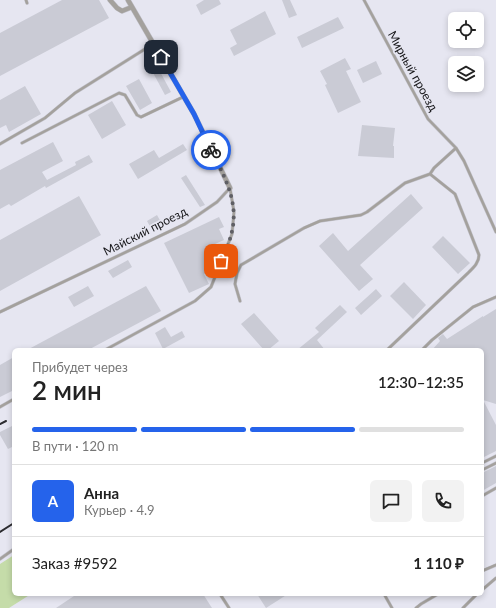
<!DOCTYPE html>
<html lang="ru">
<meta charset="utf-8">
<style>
body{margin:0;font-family:Lato,sans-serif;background:#f2f2f2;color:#222;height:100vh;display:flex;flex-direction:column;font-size:15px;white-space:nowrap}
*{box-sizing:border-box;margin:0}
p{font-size:13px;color:#767676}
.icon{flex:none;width:22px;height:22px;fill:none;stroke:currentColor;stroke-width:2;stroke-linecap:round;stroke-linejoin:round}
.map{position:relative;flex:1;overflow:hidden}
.sheet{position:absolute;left:12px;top:348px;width:472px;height:248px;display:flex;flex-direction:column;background:#fff;border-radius:6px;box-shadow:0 2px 6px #0003}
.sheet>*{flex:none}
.fabs{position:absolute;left:448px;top:12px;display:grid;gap:8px}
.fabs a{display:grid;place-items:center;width:36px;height:36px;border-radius:6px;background:#fff;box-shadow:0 2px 6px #0003;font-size:20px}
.pin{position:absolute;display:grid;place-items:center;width:34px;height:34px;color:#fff;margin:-17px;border-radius:8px;box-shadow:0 2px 6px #0006}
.courier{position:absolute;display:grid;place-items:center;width:40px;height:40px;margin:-20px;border:3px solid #2563eb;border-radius:50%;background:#fff;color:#222;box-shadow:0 1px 5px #0007}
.head em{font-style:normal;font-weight:600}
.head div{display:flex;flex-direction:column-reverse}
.head{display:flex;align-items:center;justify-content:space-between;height:68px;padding:0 20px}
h1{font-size:26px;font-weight:600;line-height:30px}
.bar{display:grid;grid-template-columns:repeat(4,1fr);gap:6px 4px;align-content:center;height:48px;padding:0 20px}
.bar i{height:5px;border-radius:3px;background:#e0e0e0}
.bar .selected{background:#2563eb}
.bar p{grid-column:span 4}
.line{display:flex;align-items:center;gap:10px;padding:0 20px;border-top:1px solid #e0e0e0}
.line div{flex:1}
.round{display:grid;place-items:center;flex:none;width:42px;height:42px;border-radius:6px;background:#f2f2f2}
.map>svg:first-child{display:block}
.green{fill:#c5dca9}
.building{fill:#cacbd5}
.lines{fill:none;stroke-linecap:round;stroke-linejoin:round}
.service-casing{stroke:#c1c1ca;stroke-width:3.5}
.minor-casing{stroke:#c1c1ca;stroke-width:5.5}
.service{stroke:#a4a19d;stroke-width:2.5}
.minor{stroke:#a4a19d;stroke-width:4.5}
.rail{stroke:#2c2c30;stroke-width:2}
.done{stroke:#5f5f65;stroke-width:4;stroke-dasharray:0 7.2}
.route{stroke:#2563eb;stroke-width:5}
.labels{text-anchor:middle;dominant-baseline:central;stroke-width:3.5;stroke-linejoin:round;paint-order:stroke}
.street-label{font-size:12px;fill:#161619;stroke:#e6e6f1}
</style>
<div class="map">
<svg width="496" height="608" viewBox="0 0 496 608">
<rect width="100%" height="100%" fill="#e6e6f1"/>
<path class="green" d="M14,555v39h17l-22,14h-9v-44z"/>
<path class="building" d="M62,0h37l10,18 -109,58v-43z
M204,0h15l2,4 -20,11 -5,-10z
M282,0h8l7,15 -8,3z
M265,11l11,23 -42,22 -4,-8 7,-4 -7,-14z
M338,17l6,11 -42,20 -5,-11z
M345,58l6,11 -5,2 15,31 -23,11 -13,-28 2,-1 -7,-13z
M376,61l6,13 -19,9 -6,-13z
M157,66l14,26 -6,3 -14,-26z
M139,79l13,24 -12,7 -14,-24z
M25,86l16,28 -32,18 -3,-7 -6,3v-28z
M112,101l14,24 -24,14 -14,-24z
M362,125l33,3 -2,18h1v12l-36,-2z
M53,142l10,19 -21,11 5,8 29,-15 -1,-3 14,-7 4,7 -47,26 -1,-2 -34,20 -2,-2 -9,5v-39z
M183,144l4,6 -49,29 -9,-15 25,-14 5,8z
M186,175l19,30 -5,2 -19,-29z
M411,194l12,14 -63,57 13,14 -14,12 -40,-45 14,-13 15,18z
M79,196l22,39 -101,56v-51z
M157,215l5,9 -10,6 -5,-9z
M219,217l5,10 -5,2 5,11 -9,4 5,10 -10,5 5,10 -11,5 5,10 -20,9 -25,-50z
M443,236l27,27 -12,11 -26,-27z
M128,260l4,7 -19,11 -5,-7z
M404,282l22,23 -13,14 -23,-23z
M88,286l6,10 -20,11 -6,-10z
M146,286l15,25 -73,39h-61z
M376,289l6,7 -21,19 -6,-7z
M340,305l7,7 -30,28 8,10h-28l22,-18 -4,-4z
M496,309v95l-13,-4 13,25v26l-14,7v-108h-50l8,-9 -2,-3 5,-4 4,5 36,-23v1z
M254,313l25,28 -11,9h-4l-23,-26z
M165,327l6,10 11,-6 3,6 -22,12 -8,-16z
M14,357v33l-14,7v-32z
M14,425v21l-6,3 -8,-14v-3z
M496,466v17l-14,8v-18z
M77,594h126l9,14h-156z
M257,594h31l-22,14z"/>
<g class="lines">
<defs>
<path id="service" d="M26,0l1,3
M364,0l64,119 28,29 8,13 32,71
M22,143l97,-50 6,2 12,20 4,2 42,-20
M0,144l45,-26 30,-25 78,-49
M240,301l-5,-17 2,-11 4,-8 63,-37 16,-7 41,-6 6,-3 38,-29 25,-9 4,-6 22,-20
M0,312l185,-88 32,-22 13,-14
M105,350l90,-49 16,-14 21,-53 2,-22 -4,-24
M387,350l81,-77c5,-5 11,-10 11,-18l-24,-61 -25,-20
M422,350l10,-10 41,-33 23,-10
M0,407l14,-8
M482,463l14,-7
M482,470l14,-7
M482,496l14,-8
M0,559l14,-10
M482,571l14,-6
M482,590l14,-12
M220,594l9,14
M384,594l8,14
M416,608l5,-4 17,-10
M463,608l14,-14"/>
<path id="minor" d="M110,0l7,8 5,3 10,-4
M128,0l66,114 36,74"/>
</defs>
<use href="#service" class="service-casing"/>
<use href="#minor" class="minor-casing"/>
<use href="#service" class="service"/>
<use href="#minor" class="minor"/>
<path class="rail" d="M281,350l2,-1
M0,424l6,-3
M0,532l14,-9"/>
</g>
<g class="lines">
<path class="done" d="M211,150c14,27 29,54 20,85 -2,9 -6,17 -10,26"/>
<path class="route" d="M161,57l33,57 17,36"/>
</g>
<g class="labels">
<g class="street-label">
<text transform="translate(413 71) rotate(61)">Мирный проезд</text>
<text transform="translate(145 231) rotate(-27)">Майский проезд</text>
</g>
</g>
</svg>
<div class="fabs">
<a><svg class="icon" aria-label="locate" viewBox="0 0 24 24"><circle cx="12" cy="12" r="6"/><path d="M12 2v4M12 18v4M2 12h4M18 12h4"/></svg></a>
<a><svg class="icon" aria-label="layers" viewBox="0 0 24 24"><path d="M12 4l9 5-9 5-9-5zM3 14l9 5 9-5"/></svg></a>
</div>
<div class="pin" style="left:221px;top:261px;background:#ea580c"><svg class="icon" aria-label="bag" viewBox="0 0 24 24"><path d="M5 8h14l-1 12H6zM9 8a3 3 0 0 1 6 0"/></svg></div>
<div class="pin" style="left:161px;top:57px;background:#1f2937"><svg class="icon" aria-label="home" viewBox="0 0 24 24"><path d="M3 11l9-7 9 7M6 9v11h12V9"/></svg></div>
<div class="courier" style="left:211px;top:150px"><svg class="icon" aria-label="bike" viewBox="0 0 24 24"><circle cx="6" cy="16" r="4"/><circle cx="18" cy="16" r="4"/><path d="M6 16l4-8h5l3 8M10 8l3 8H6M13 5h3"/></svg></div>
<section class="sheet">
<div class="head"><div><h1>2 мин</h1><p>Прибудет через</p></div><em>12:30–12:35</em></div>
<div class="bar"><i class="selected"></i><i class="selected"></i><i class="selected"></i><i></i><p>В пути · 120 m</p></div>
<div class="line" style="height:72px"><b class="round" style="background:#2563eb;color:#fff">А</b><div><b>Анна</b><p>Курьер · 4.9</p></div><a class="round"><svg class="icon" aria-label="chat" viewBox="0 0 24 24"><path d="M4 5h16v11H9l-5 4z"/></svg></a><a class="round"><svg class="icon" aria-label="phone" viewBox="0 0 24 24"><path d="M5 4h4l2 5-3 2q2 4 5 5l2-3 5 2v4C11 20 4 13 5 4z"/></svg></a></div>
<div class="line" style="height:52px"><div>Заказ #9592</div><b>1 110 ₽</b></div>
</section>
</div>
